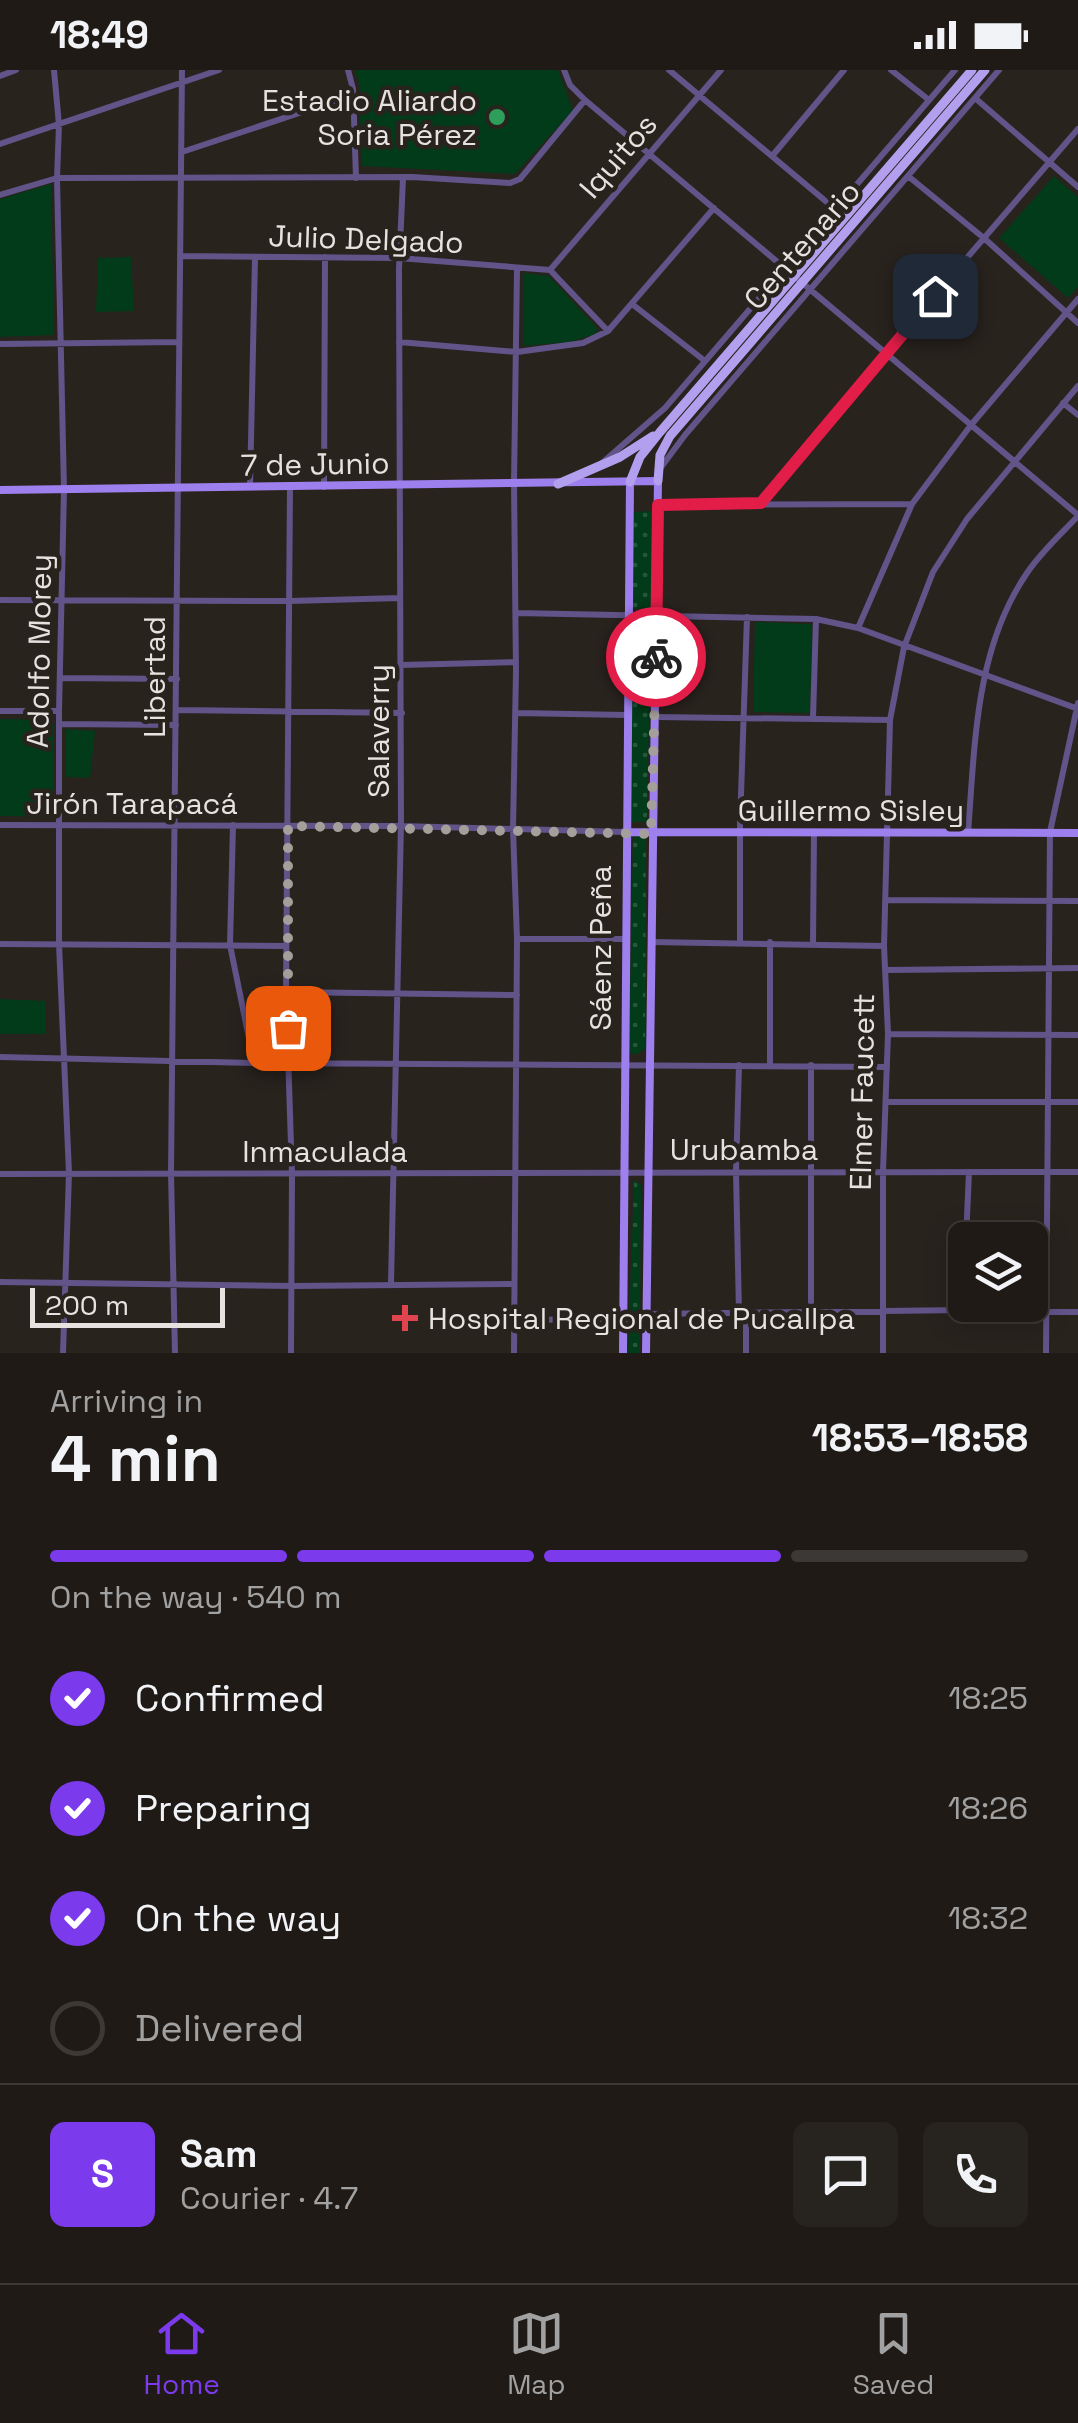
<!DOCTYPE html>
<meta charset="utf-8">
<style>
body{margin:0;font-family:"Space Grotesk",sans-serif;background:#27231f;color:#f1f3f6;height:100vh;display:flex;flex-direction:column;font-size:38px;white-space:nowrap}
*{box-sizing:border-box;margin:0}
p{font-size:32px;color:#a1a1a1}
.icon{flex:none;width:55px;height:55px;fill:none;stroke:currentColor;stroke-width:2;stroke-linecap:round;stroke-linejoin:round}
.map{position:relative;height:1283px;overflow:hidden}
.panel{display:flex;flex-direction:column;background:#1f1a16;flex:1}
.panel>*{flex:none}
.fabs{position:absolute;left:948px;top:1152px;display:grid;gap:20px}
.fabs a{display:grid;place-items:center;width:100px;height:100px;border-radius:15px;background:#1f1a16;box-shadow:0 5px 25px #0003,0 0 0 2px #3c3835;font-size:50px}
.scale{position:absolute;left:30px;bottom:25px;width:195px;box-sizing:border-box;padding-left:10px;border:5px solid #e6e2df;border-top:0;font-size:28px;line-height:35px;white-space:nowrap;color:#e6e2df;-webkit-text-stroke:8px #29231e;paint-order:stroke}
.pin{position:absolute;display:grid;place-items:center;width:85px;height:85px;color:#fff;margin:-42px;border-radius:20px;box-shadow:0 5px 15px #0006}
.courier{position:absolute;display:grid;place-items:center;width:100px;height:100px;margin:-50px;border:8px solid #e11d48;border-radius:50%;background:#fff;color:#222;box-shadow:0 2px 12px #0007}
.summary em{font-style:normal;font-weight:700}
.summary div{display:flex;flex-direction:column-reverse}
.summary{display:flex;align-items:center;justify-content:space-between;height:170px;padding:0 50px}
h1{font-size:65px;font-weight:700;line-height:75px}
.bar{display:grid;grid-template-columns:repeat(4,1fr);gap:15px 10px;align-content:center;height:120px;padding:0 50px}
.bar i{height:12px;border-radius:8px;background:#3c3835}
.bar .active{background:#7c3aed}
.bar p{grid-column:span 4}
.line{display:flex;align-items:center;gap:25px;padding:0 50px;border-top:2px solid #3c3835}
.line div{flex:1}
.round{display:grid;place-items:center;flex:none;width:105px;height:105px;border-radius:15px;background:#27231f}
ol{padding:0 50px;list-style:none}
li{display:flex;align-items:center;gap:30px;height:110px}
li p{margin-inline-start:auto}
li .icon{padding:10px;border-radius:50%;background:#7c3aed;color:#fff;stroke-width:4}
li:last-child{color:#a1a1a1}
li i{width:55px;height:55px;border:5px solid #3c3835;border-radius:50%}
.status{display:flex;justify-content:space-between;align-items:center;height:70px;padding:0 50px;background:#1f1a16;direction:ltr}
.status svg{height:28px;fill:currentColor}
.menu{display:flex;justify-content:space-around;align-items:center;height:140px;border-top:2px solid #3c3835;background:#1f1a16;font-size:28px;color:#a1a1a1}
.menu a{display:grid;justify-items:center;gap:5px}
.menu .active{color:#7c3aed}
.map>svg:first-child{display:block}
.grass{fill:url(#grass-dots)}
.park{fill:#013b19}
.lines{fill:none;stroke-linecap:round;stroke-linejoin:round}
.minor{stroke:#615489;stroke-width:6}
.major{stroke:#9e7fee;stroke-width:8}
.highway{stroke:#b29fee;stroke-width:9}
.done{stroke:#a49f9b;stroke-width:10;stroke-dasharray:0 18}
.route{stroke:#e11d48;stroke-width:12}
.leisure-dot{fill:#2e9e5b;stroke:#29231e;stroke-width:4}
.health-dot{fill:#e0444e;stroke:#29231e;stroke-width:4}
.labels{text-anchor:middle;dominant-baseline:central;stroke-width:9;stroke-linejoin:round;paint-order:stroke}
.poi-label{font-size:30px;fill:#e6e2df;stroke:#29231e;text-anchor:end}
.street-label{font-size:30px;fill:#e6e2df;stroke:#29231e}
</style>
<div class="status"><b>18:49</b><svg viewBox="0 0 49 12"><path d="M0 12V9h3v3zM5 12V6h3v6zM10 12V3h3v9zM15 12V0h3v12zM26 1h20v11H26zM47 4h2v5h-2z"/></svg></div>
<div class="map">
<svg width="1078" height="1283" viewBox="0 0 1078 1283">
<defs>
<pattern id="grass-dots" width="8" height="8" patternUnits="userSpaceOnUse" patternTransform="scale(2.5)"><rect width="8" height="8" fill="#013b19"/><path d="M2 2h.1M6 6h.1" fill="none" stroke="#26573a" stroke-width="1.8" stroke-linecap="round"/></pattern>
</defs>
<rect width="100%" height="100%" fill="#29231e"/>
<path class="grass" d="M653,441l-1,97 -20,1 2,-97z
M631,549l20,3 -4,200h-16z
M646,763l-1,216 -10,6 -6,-3 4,-218z
M634,1110l7,5 -1,168h-12z"/>
<path class="park" d="M355,0h203l15,40 -58,64 -153,-8 -3,-83z
M1054,106l24,21v90l-10,11 -69,-60z
M51,114l3,151 -54,2v-138z
M131,187l3,54 -38,1 2,-54z
M524,203l25,3 49,53 -3,5 -25,8 -46,4z
M755,552l57,2 -2,89 -57,-1z
M0,649l54,1v97l-54,-1z
M66,659l29,2 -5,47 -24,-1z
M0,929l46,2 -1,33h-45z"/>
<g class="lines">
<path class="minor" d="M54,0l5,55 -2,53 7,312 -5,221v233l10,229 -6,180
M348,0l5,19 3,89
M564,0l6,15 15,15 493,415
M669,0l166,139
M891,0l38,30
M0,6l16,-6
M975,28l103,89
M0,74l219,-74
M182,82l171,-57
M773,85l71,-85
M908,106l77,63 93,84
M0,125l57,-17 355,-1 98,6 10,-4 65,-79
M180,186l219,2 151,12
M550,200l171,-200
M550,200l58,61
M632,234l73,57
M399,272l118,10 66,-9 25,-12 106,-123
M0,274l177,-2
M1063,333l15,12
M602,393l63,-55 290,-338
M659,400l26,-35 314,-365
M250,417l5,-230
M290,417l-4,505 6,183 -1,178
M324,417l1,-230
M761,433l124,-150 193,-224
M658,435l253,-1
M0,530l290,1 110,-3
M516,543l300,6 42,9 220,81
M858,558l54,-124 59,-79 107,-126
M401,595l115,-3
M60,608l117,1
M177,640l225,3
M0,641h59
M516,643l110,2
M656,647l234,3
M813,648l3,-99
M60,654l116,1
M0,755l401,1 224,6
M233,755l-3,120 24,118
M968,763c7,-89 7,-184 59,-260 14,-21 34,-39 51,-57
M887,830l191,1
M517,869h108
M651,872l233,4
M740,872v-117l7,-208
M770,872v123
M813,873l1,-111
M0,874l286,2
M886,900l192,-2
M286,922l231,3
M888,964l190,1
M0,987l254,6 633,4
M739,995l-3,106 3,142
M886,1032h192
M0,1104l1078,-2
M966,1170l3,-68
M0,1212l293,4 220,-2
M391,1214l10,-460 -2,-555 4,-91
M964,1240l1,-26
M811,1241v-246
M647,1244l317,-4 114,2
M514,1250l109,-1
M175,1283l-4,-180 11,-1103
M514,1283l3,-414 -4,-110 3,-158 -2,-188 3,-214
M746,1283v-40
M883,1283v-182l5,-137 -4,-88 6,-226 14,-73 29,-75 34,-53 111,-133
M1046,1283l4,-521 28,-129"/>
<path class="major" d="M0,420l658,-9 -12,872
M625,762l453,1
M623,1283l7,-871"/>
<path class="highway" d="M658,411l2,-26 10,-19 315,-366
M630,412l10,-25 20,-25 312,-362
M558,414l62,-27 33,-21"/>
</g>
<g class="lines">
<path class="done" d="M288,958v-202l363,8 5,-177"/>
<path class="route" d="M656,587l2,-152 103,-2 174,-207"/>
</g>
<circle class="leisure-dot" cx="497" cy="47" r="10"/>
<path class="health-dot" d="M400 1233h10v10h10v10h-10v10h-10v-10h-10v-10h10z"/>
<g class="labels">
<g class="poi-label">
<text x="477" y="30">Estadio Aliardo<tspan x="477" dy="34">Soria Pérez</tspan></text>
<text x="428" y="1248" text-anchor="start">Hospital Regional de Pucallpa</text>
</g>
<g class="street-label">
<text transform="translate(618 86) rotate(-49)">Iquitos</text>
<text transform="translate(366 169) rotate(2)">Julio Delgado</text>
<text transform="translate(802 175) rotate(-49)">Centenario</text>
<text transform="translate(315 394) rotate(-1)">7 de Junio</text>
<text transform="translate(39 581) rotate(-89)">Adolfo Morey</text>
<text transform="translate(154 607) rotate(-90)">Libertad</text>
<text transform="translate(378 661) rotate(-90)">Salaverry</text>
<text x="132" y="733">Jirón Tarapacá</text>
<text x="851" y="740">Guillermo Sisley</text>
<text transform="translate(600 878) rotate(-90)">Sáenz Peña</text>
<text transform="translate(862 1022) rotate(-89)">Elmer Faucett</text>
<text x="744" y="1079">Urubamba</text>
<text x="325" y="1081">Inmaculada</text>
</g>
</g>
</svg>
<div class="fabs">
<a><svg class="icon" aria-label="layers" viewBox="0 0 24 24"><path d="M12 4l9 5-9 5-9-5zM3 14l9 5 9-5"/></svg></a>
</div>
<div class="scale">200 m</div>
<div class="pin" style="left:288px;top:958px;background:#ea580c"><svg class="icon" aria-label="bag" viewBox="0 0 24 24"><path d="M5 8h14l-1 12H6zM9 8a3 3 0 0 1 6 0"/></svg></div>
<div class="pin" style="left:935px;top:226px;background:#1f2937"><svg class="icon" aria-label="home" viewBox="0 0 24 24"><path d="M3 11l9-7 9 7M6 9v11h12V9"/></svg></div>
<div class="courier" style="left:656px;top:587px"><svg class="icon" aria-label="bike" viewBox="0 0 24 24"><circle cx="6" cy="16" r="4"/><circle cx="18" cy="16" r="4"/><path d="M6 16l4-8h5l3 8M10 8l3 8H6M13 5h3"/></svg></div>
</div>
<section class="panel">
<div class="summary"><div><h1>4 min</h1><p>Arriving in</p></div><em>18:53–18:58</em></div>
<div class="bar"><i class="active"></i><i class="active"></i><i class="active"></i><i></i><p>On the way · 540 m</p></div>
<ol>
<li><svg class="icon" aria-label="check" viewBox="0 0 24 24"><path d="M5 12l5 5 9-10"/></svg>Confirmed<p>18:25</p></li>
<li><svg class="icon" aria-label="check" viewBox="0 0 24 24"><path d="M5 12l5 5 9-10"/></svg>Preparing<p>18:26</p></li>
<li><svg class="icon" aria-label="check" viewBox="0 0 24 24"><path d="M5 12l5 5 9-10"/></svg>On the way<p>18:32</p></li>
<li><i></i>Delivered</li>
</ol>
<div class="line" style="height:180px"><b class="round" style="background:#7c3aed;color:#fff">S</b><div><b>Sam</b><p>Courier · 4.7</p></div><a class="round"><svg class="icon" aria-label="chat" viewBox="0 0 24 24"><path d="M4 5h16v11H9l-5 4z"/></svg></a><a class="round"><svg class="icon" aria-label="phone" viewBox="0 0 24 24"><path d="M5 4h4l2 5-3 2q2 4 5 5l2-3 5 2v4C11 20 4 13 5 4z"/></svg></a></div>
</section>
<nav class="menu">
<a class="active"><svg class="icon" aria-label="home" viewBox="0 0 24 24"><path d="M3 11l9-7 9 7M6 9v11h12V9"/></svg>Home</a>
<a><svg class="icon" aria-label="map" viewBox="0 0 24 24"><path d="M3 6l6-2 6 2 6-2v14l-6 2-6-2-6 2zM9 4v14M15 6v14"/></svg>Map</a>
<a><svg class="icon" aria-label="saved" viewBox="0 0 24 24"><path d="M7 4h10v16l-5-4-5 4z"/></svg>Saved</a>
</nav>
